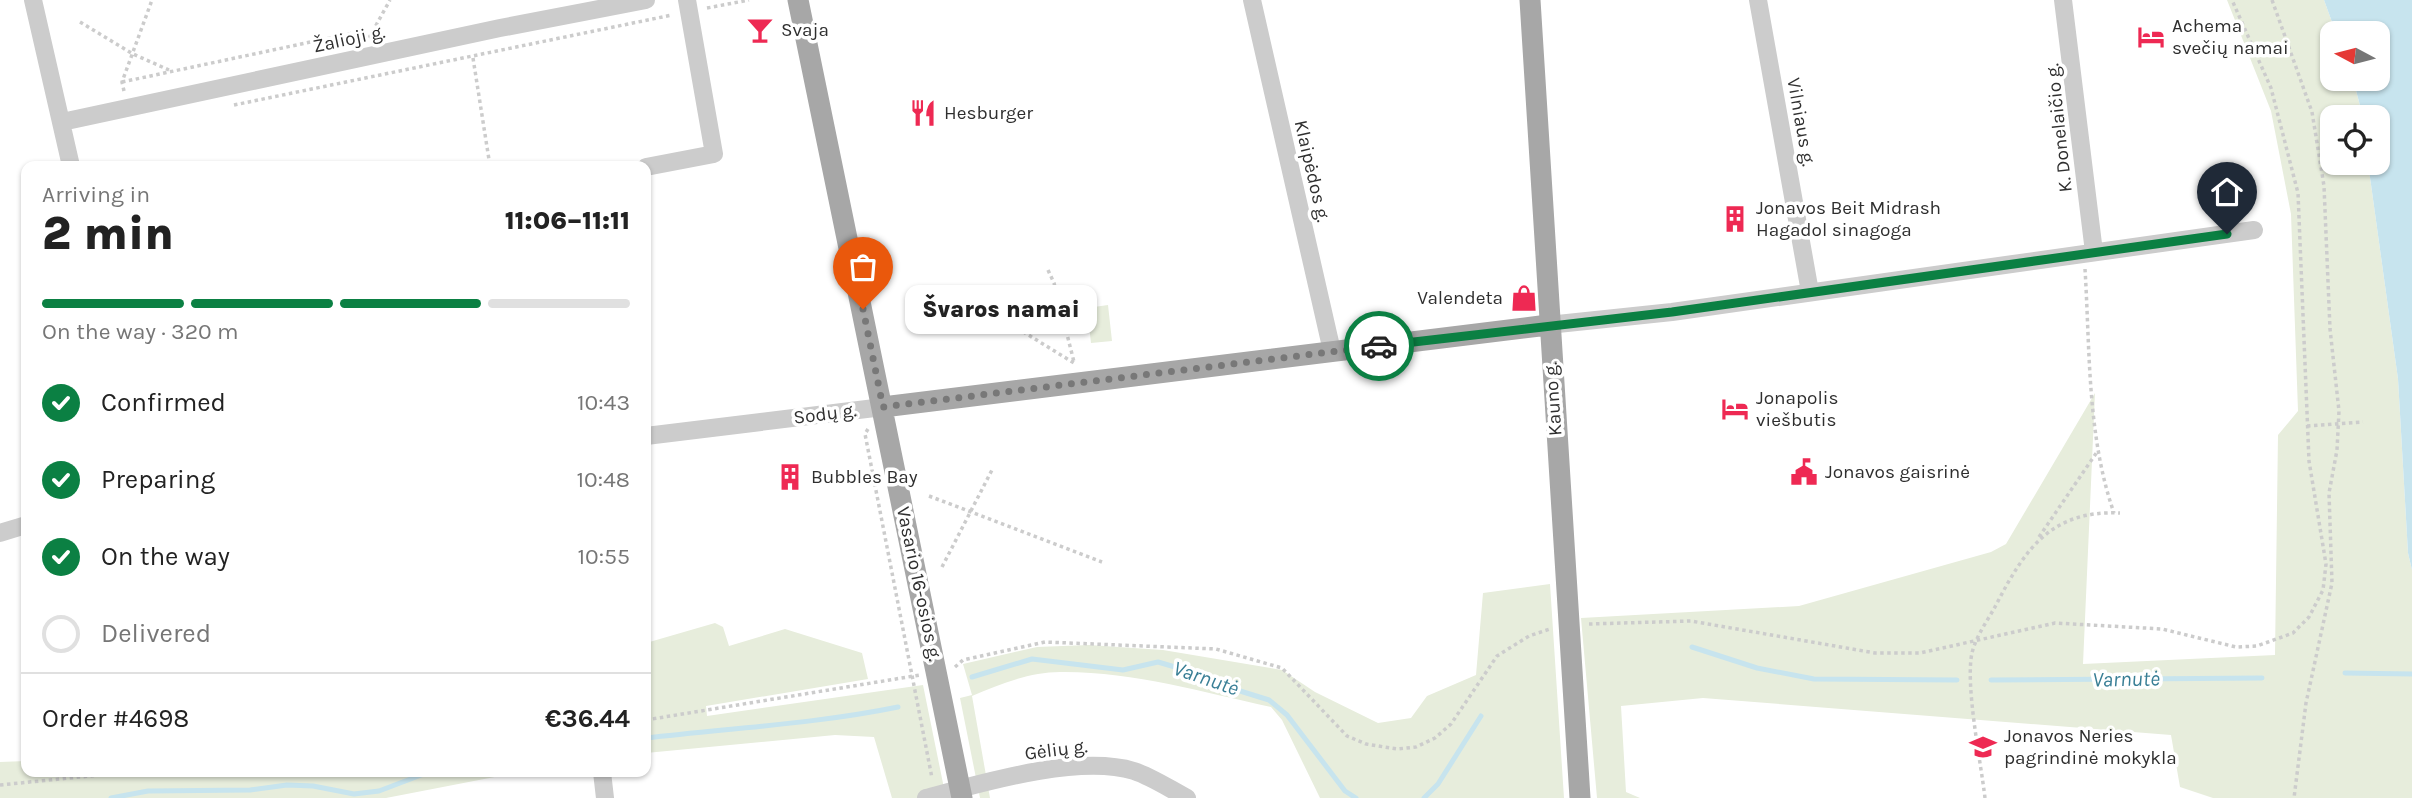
<!DOCTYPE html>
<meta charset="utf-8">
<style>
body{margin:0;font-family:Karla,sans-serif;background:#f2f2f2;color:#222;height:100vh;display:flex;flex-direction:column;font-size:26px;white-space:nowrap}
*{box-sizing:border-box;margin:0}
p{font-size:23px;color:#767676}
.icon{flex:none;width:38px;height:38px;fill:none;stroke:currentColor;stroke-width:2;stroke-linecap:round;stroke-linejoin:round}
.map{position:relative;flex:1;overflow:hidden}
.sheet{position:absolute;left:21px;top:161px;width:630px;height:616px;display:flex;flex-direction:column;background:#fff;border-radius:14px;box-shadow:0 2px 5px #0004}
.sheet>*{flex:none}
.needle{width:46px;rotate:277deg}
.controls{position:absolute;left:2320px;top:21px;display:grid;gap:14px}
.controls a{display:grid;place-items:center;width:70px;height:70px;border-radius:14px;background:#fff;box-shadow:0 2px 5px #0004;font-size:35px}
.pin{position:absolute;display:grid;place-items:center;width:60px;height:60px;color:#fff;margin:-72px -30px;border-radius:50% 50% 50% 0;rotate:-45deg;box-shadow:0 0 7px #0007}
.pin .icon{rotate:45deg}
.courier{position:absolute;display:grid;place-items:center;width:70px;height:70px;margin:-35px;border:5px solid #0b8043;border-radius:50%;background:#fff;color:#222;box-shadow:0 2px 9px #0007}
.bubble{position:absolute;height:49px;border-radius:14px;background:#fff;box-shadow:0 2px 5px #0004;font-size:23px;font-weight:800;line-height:49px;text-align:center}
.summary em{font-style:normal;font-weight:800}
.summary div{display:flex;flex-direction:column-reverse}
.summary{display:flex;align-items:center;justify-content:space-between;height:119px;padding:0 21px}
h1{font-size:46px;font-weight:800;line-height:52px}
.bar{display:grid;grid-template-columns:repeat(4,1fr);gap:10px 7px;align-content:center;height:84px;padding:0 21px}
.bar i{height:9px;border-radius:5px;background:#e0e0e0}
.bar .current{background:#0b8043}
.bar p{grid-column:span 4}
.line{display:flex;align-items:center;gap:18px;padding:0 21px;border-top:2px solid #e0e0e0}
.line div{flex:1}
ol{padding:0 21px;list-style:none}
li{display:flex;align-items:center;gap:21px;height:77px}
li p{margin-inline-start:auto}
li .icon{padding:7px;border-radius:50%;background:#0b8043;color:#fff;stroke-width:4}
li:last-child{color:#767676}
li i{width:38px;height:38px;border:4px solid #e0e0e0;border-radius:50%}
.map>svg:first-child{display:block}
.green{fill:#e7eddc}
.water{fill:#c7e4ee}
.lines{fill:none;stroke-linecap:round;stroke-linejoin:round}
.stream{stroke:#c7e4ee;stroke-width:5}
.path{stroke:#ccc;stroke-width:3.5;stroke-dasharray:3.5 3.5;stroke-linecap:butt}
.minor{stroke:#ccc;stroke-width:18}
.major{stroke:#a7a7a7;stroke-width:21}
.done{stroke:#787878;stroke-width:7;stroke-dasharray:0 12.6}
.route{stroke:#0b8043;stroke-width:9}
.labels{text-anchor:middle;dominant-baseline:central;stroke-width:7;stroke-linejoin:round;paint-order:stroke}
.poi-label{font-size:19px;fill:#2f2f2f;stroke:#fff;text-anchor:start}
.street-label{font-size:19px;fill:#2f2f2f;stroke:#fff}
.water-label{font-size:21px;font-style:italic;fill:#387e95;stroke:#fff}
</style>
<div class="map">
<svg width="2412" height="798" viewBox="0 0 2412 798">
<rect width="100%" height="100%" fill="#fff"/>
<path class="green" d="M2227,0h97l12,33h-3v46h20l10,38h-30v46h35l30,216 10,174 4,17v228h-199l-33,-11 -9,-52 -468,-37 -82,8 5,86 14,6h-43l-16,-180 218,-12 192,-54 15,-8 89,-151 -12,271 192,-9 3,-220 20,-24 -7,-197 -20,-103z
M1108,305l4,36 -21,2 -4,-35z
M1550,584l14,214h-244l-38,-78 -11,-13c-69,-15 -140,-36 -211,-35 -30,0 -60,12 -88,24l18,102h-10l-20,-100 12,-3 -9,-31 74,-17 52,-2 74,5 119,20 33,22 63,31 33,-5 16,-22 49,-21 7,-82z
M715,623l8,4 6,19 56,-17 77,24 6,26 -162,27 1,10 216,-31 23,113h-54l-18,-61 -39,-2 -189,18v-110z
M26,761v11h495l-135,26h-386v-36z"/>
<path class="water" d="M2324,0h88v570l-4,-17 -10,-174 -30,-216h10v-46h-15l-10,-38h25v-46h-42z"/>
<g class="lines">
<path class="stream" d="M1692,647l65,21 57,11 143,1
M2345,673l67,1
M972,677l60,-18 91,11 35,-8 17,5 17,9 77,24 18,15 58,76 11,7
M1991,680l271,-2
M646,738c84,-10 169,-14 252,-31
M111,798l37,-7 102,-1 37,-5 26,1 41,8 25,-3 50,-19
M1424,798l14,-14 43,-68"/>
<path class="path" d="M2272,0l40,112 12,74 6,143 9,82 -2,39 -8,43 3,90 -26,120 -12,95
M707,8l42,-8
M80,22l53,32 36,16
M369,38l21,-38
M473,58l17,108
M122,82l231,-49
M124,91l-2,-9 30,-82
M234,105l438,-90
M2085,269c5,81 2,167 29,244
M1048,270l6,13 20,79
M926,290l4,17 23,11 38,-6 83,51
M2307,426l56,-4
M868,429l-3,5 67,344
M929,496l173,66
M2039,537l58,-85
M942,567l50,-97
M1589,624l102,-3 184,32h45l135,-30 107,6 74,18 21,-1 36,-13 16,-16 14,-27 3,-26 -17,-103 -11,-268 -27,-105 -39,-88
M955,667l8,-7 82,-18 171,7 66,19 65,68 19,8 31,5 19,-2 19,-9 16,-14 46,-68 32,-20 21,-7
M646,720l274,-45
M0,785l130,-13
M1985,798c-4,-35 -20,-113 -13,-145 4,-17 16,-33 24,-48 29,-56 55,-95 124,-92"/>
<path class="minor" d="M33,0l38,166
M1252,0l80,351
M1758,0l52,292
M2063,0l31,252
M62,122l438,-94 146,-28
M646,167l68,-13 -27,-154
M1548,325l124,-13 582,-82
M646,436l237,-29
M0,533l26,-8
M602,772l3,26
M926,798c56,-15 152,-44 208,-27 18,6 36,18 53,27"/>
<path class="major" d="M798,0l164,798
M1530,0l50,798
M883,407l665,-82"/>
</g>
<g class="lines">
<path class="done" d="M863,309l20,98 496,-61"/>
<path class="route" d="M1379,346l293,-34 555,-78"/>
</g>
<defs>
<symbol id="bar-bare" viewBox="-9 -9 18 18"><path d="M-6-5H6L.8 .8V4.5H3.5V6h-7V4.5H-.8V.8Z" fill="#ee2953" stroke="#fff" stroke-width="2.5" paint-order="stroke"/></symbol>
<symbol id="hotel-bare" viewBox="-9 -9 18 18"><path d="M-6-4.5h1.5V1H6V5H4.5V3h-9V5H-6ZM-4 0a1.8 1.8 0 1 1 3.6 0ZM.5 0V-2.5h3Q6-2.5 6 0Z" fill="#ee2953" stroke="#fff" stroke-width="2.5" paint-order="stroke"/></symbol>
<symbol id="restaurant-bare" viewBox="-9 -9 18 18"><path d="M-5-6h1v4h1v-4h1v4h1v-4h1v5L-1.5 .5V6h-2V.5L-5-1ZM5-6V6H3V1.5H1.5Q1.5-4 5-6Z" fill="#ee2953" stroke="#fff" stroke-width="2.5" paint-order="stroke"/></symbol>
<symbol id="building-bare" viewBox="-9 -9 18 18"><path d="M-4-6H4V6H1V3H-1V6H-4ZM-2.5-4.3h1.7v1.8h-1.7ZM.8-4.3h1.7v1.8H.8ZM-2.5-1h1.7V.8h-1.7ZM.8-1h1.7V.8H.8Z" fill="#ee2953" stroke="#fff" stroke-width="2.5" paint-order="stroke"/></symbol>
<symbol id="shop-bare" viewBox="-9 -9 18 18"><path d="M-5-2.5h2.3a2.7 3.5 0 0 1 5.4 0H5L5.5 6h-11ZM-1.5-2.5h3a1.5 2.3 0 0 0-3 0Z" fill="#ee2953" stroke="#fff" stroke-width="2.5" paint-order="stroke"/></symbol>
<symbol id="civic-bare" viewBox="-9 -9 18 18"><path d="M-.6-6.5H3V-4.5H.6V-3L4-1V1h2V6H-6V1h2V-1L-.6-3ZM-1.2 2.5V6h2.4V2.5Z" fill="#ee2953" stroke="#fff" stroke-width="2.5" paint-order="stroke"/></symbol>
<symbol id="school-bare" viewBox="-9 -9 18 18"><path d="M0-5L7-2L0 1L-7-2ZM-4 1L0 2.5L4 1V4Q0 6-4 4Z" fill="#ee2953" stroke="#fff" stroke-width="2.5" paint-order="stroke"/></symbol>
</defs>
<g fill-rule="evenodd">
<use href="#bar-bare" x="741" y="11" width="38" height="38"/>
<use href="#hotel-bare" x="2132" y="18" width="38" height="38"/>
<use href="#restaurant-bare" x="904" y="94" width="38" height="38"/>
<use href="#building-bare" x="1716" y="200" width="38" height="38"/>
<use href="#shop-bare" x="1505" y="279" width="38" height="38"/>
<use href="#hotel-bare" x="1716" y="390" width="38" height="38"/>
<use href="#civic-bare" x="1785" y="453" width="38" height="38"/>
<use href="#building-bare" x="771" y="458" width="38" height="38"/>
<use href="#school-bare" x="1964" y="728" width="38" height="38"/>
</g>
<g class="labels">
<g class="poi-label">
<text x="2172" y="26">Achema<tspan x="2172" dy="22">svečių namai</tspan></text>
<text x="781" y="30">Svaja</text>
<text x="944" y="113">Hesburger</text>
<text x="1756" y="208">Jonavos Beit Midrash<tspan x="1756" dy="22">Hagadol sinagoga</tspan></text>
<text x="1503" y="298" text-anchor="end">Valendeta</text>
<text x="1756" y="398">Jonapolis<tspan x="1756" dy="22">viešbutis</tspan></text>
<text x="1825" y="472">Jonavos gaisrinė</text>
<text x="811" y="477">Bubbles Bay</text>
<text x="2004" y="736">Jonavos Neries<tspan x="2004" dy="22">pagrindinė mokykla</tspan></text>
</g>
<g class="street-label">
<text transform="translate(349 39) rotate(-12)">Žalioji g.</text>
<text transform="translate(1801 122) rotate(80)">Vilniaus g.</text>
<text transform="translate(2059 128) rotate(-96)">K. Donelaičio g.</text>
<text transform="translate(1312 171) rotate(77)">Klaipėdos g.</text>
<text transform="translate(1553 399) rotate(-94)">Kauno g.</text>
<text transform="translate(825 414) rotate(-7)">Sodų g.</text>
<text transform="translate(919 584) rotate(78)">Vasario 16-osios g.</text>
<text transform="translate(1056 750) rotate(-7)">Gėlių g.</text>
</g>
<g class="water-label">
<text transform="translate(1206 678) rotate(19)">Varnutė</text>
<text transform="translate(2126 679) rotate(-1)">Varnutė</text>
</g>
</g>
</svg>
<div class="controls">
<a><svg class="needle" viewBox="-14 -14 28 28"><path d="M0-13l5 13h-10z" fill="#e53935"/><path d="M0 13l5-13h-10z" fill="#767676"/></svg></a>
<a><svg class="icon" aria-label="locate" viewBox="0 0 24 24"><circle cx="12" cy="12" r="6"/><path d="M12 2v4M12 18v4M2 12h4M18 12h4"/></svg></a>
</div>
<div class="pin" style="left:863px;top:309px;background:#ea580c"><svg class="icon" aria-label="bag" viewBox="0 0 24 24"><path d="M5 8h14l-1 12H6zM9 8a3 3 0 0 1 6 0"/></svg></div>
<div class="pin" style="left:2227px;top:234px;background:#1f2937"><svg class="icon" aria-label="home" viewBox="0 0 24 24"><path d="M3 11l9-7 9 7M6 9v11h12V9"/></svg></div>
<div class="courier" style="left:1379px;top:346px"><svg class="icon" aria-label="car" viewBox="0 0 24 24"><path d="M5 17H2v-5l4-1 3-4h7l3 4 3 1v5h-3M9 17h6M6 11h13"/><circle cx="7" cy="17" r="2"/><circle cx="17" cy="17" r="2"/></svg></div>
<div class="bubble" style="left:905px;top:285px;width:192px">Švaros namai</div>
<section class="sheet">
<div class="summary"><div><h1>2 min</h1><p>Arriving in</p></div><em>11:06–11:11</em></div>
<div class="bar"><i class="current"></i><i class="current"></i><i class="current"></i><i></i><p>On the way · 320 m</p></div>
<ol>
<li><svg class="icon" aria-label="check" viewBox="0 0 24 24"><path d="M5 12l5 5 9-10"/></svg>Confirmed<p>10:43</p></li>
<li><svg class="icon" aria-label="check" viewBox="0 0 24 24"><path d="M5 12l5 5 9-10"/></svg>Preparing<p>10:48</p></li>
<li><svg class="icon" aria-label="check" viewBox="0 0 24 24"><path d="M5 12l5 5 9-10"/></svg>On the way<p>10:55</p></li>
<li><i></i>Delivered</li>
</ol>
<div class="line" style="height:91px"><div>Order #4698</div><b>€36.44</b></div>
</section>
</div>
